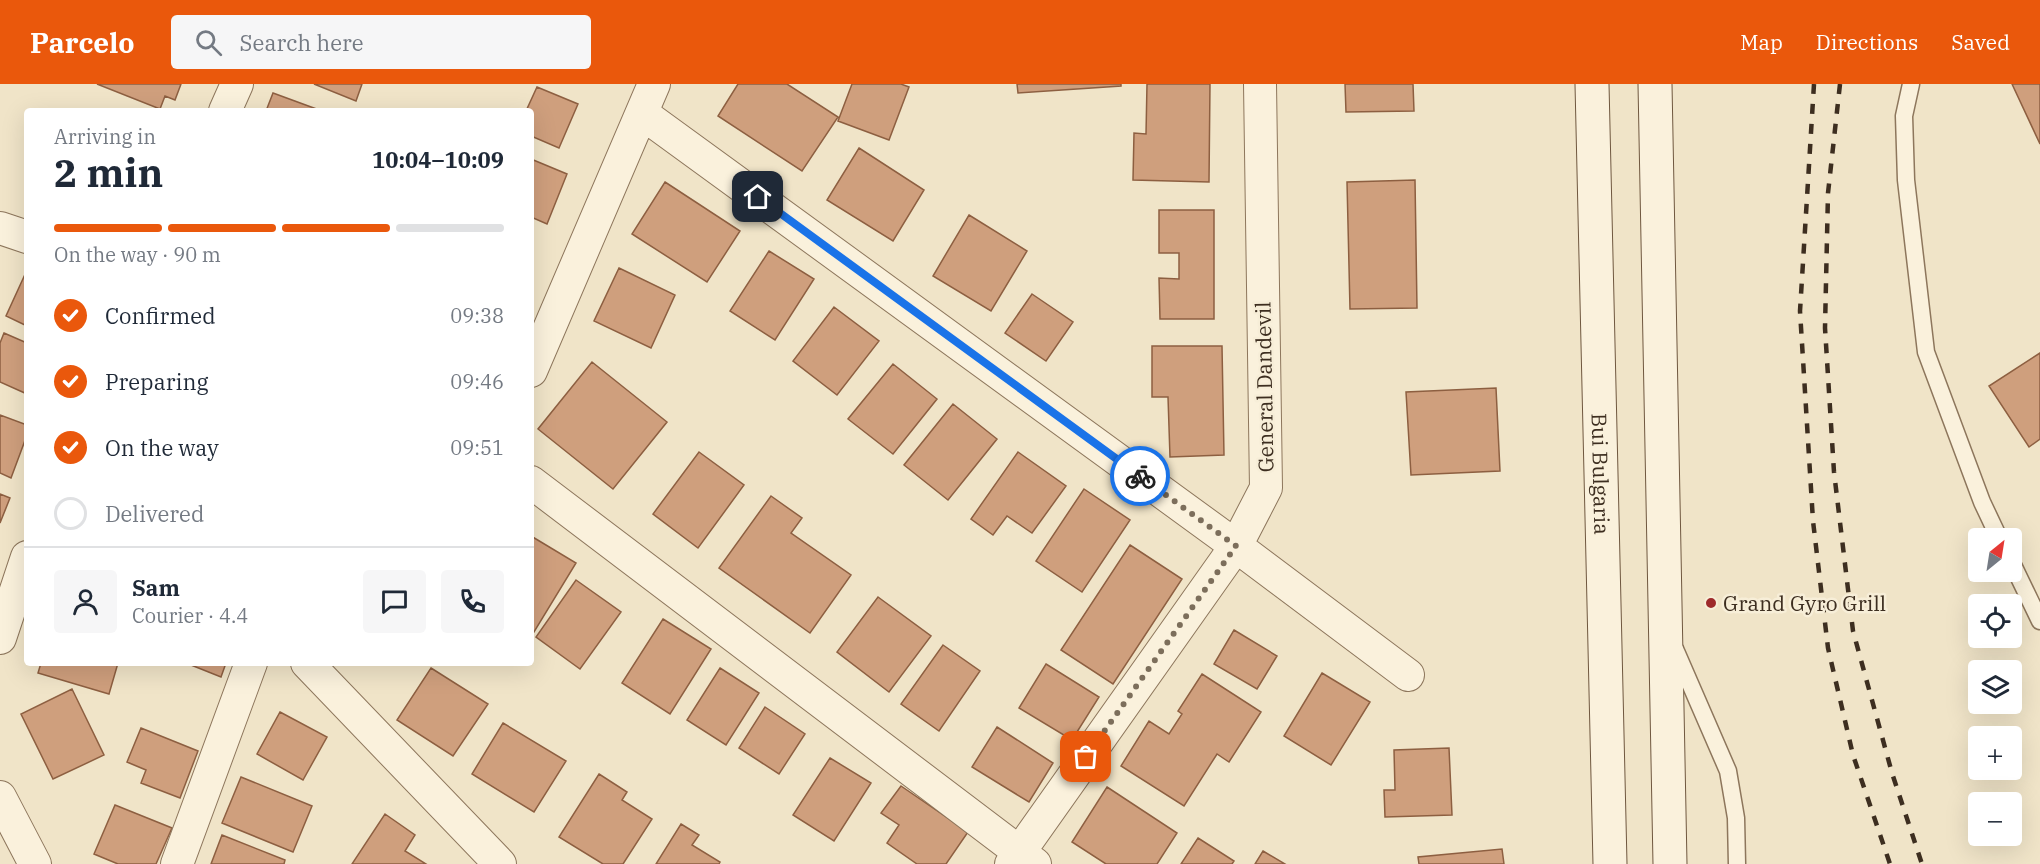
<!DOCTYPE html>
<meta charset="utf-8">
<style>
body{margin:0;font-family:"IBM Plex Serif",serif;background:#f6f6f7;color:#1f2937;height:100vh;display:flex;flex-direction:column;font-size:22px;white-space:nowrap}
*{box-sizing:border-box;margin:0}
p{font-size:20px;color:#747a83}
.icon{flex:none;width:33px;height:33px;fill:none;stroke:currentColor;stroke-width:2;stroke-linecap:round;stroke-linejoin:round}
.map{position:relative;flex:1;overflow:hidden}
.drawer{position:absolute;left:24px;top:24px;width:510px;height:558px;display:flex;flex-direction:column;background:#fff;border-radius:6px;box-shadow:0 6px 24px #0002}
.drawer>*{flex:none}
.needle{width:39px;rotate:30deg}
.tools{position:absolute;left:1968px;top:444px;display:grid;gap:12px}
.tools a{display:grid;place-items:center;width:54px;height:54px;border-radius:6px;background:#fff;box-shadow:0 6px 24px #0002;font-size:30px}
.pin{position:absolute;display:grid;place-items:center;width:51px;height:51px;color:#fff;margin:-26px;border-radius:12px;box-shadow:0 3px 9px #0006}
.courier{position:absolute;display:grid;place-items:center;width:60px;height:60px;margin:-30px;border:4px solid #1a73e8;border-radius:50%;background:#fff;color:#222;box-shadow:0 2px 8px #0007}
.overview em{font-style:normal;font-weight:700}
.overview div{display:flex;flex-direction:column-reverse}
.overview{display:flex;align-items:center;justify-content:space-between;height:102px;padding:0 30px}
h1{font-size:39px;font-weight:700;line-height:45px}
.bar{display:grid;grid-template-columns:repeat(4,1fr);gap:9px 6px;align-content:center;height:72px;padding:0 30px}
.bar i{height:8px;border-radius:4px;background:#e0e1e3}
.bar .current{background:#ea580c}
.bar p{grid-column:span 4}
.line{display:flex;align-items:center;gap:15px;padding:0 30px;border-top:2px solid #e0e1e3}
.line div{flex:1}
.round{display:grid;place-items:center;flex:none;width:63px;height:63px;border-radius:6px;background:#f6f6f7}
ol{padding:0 30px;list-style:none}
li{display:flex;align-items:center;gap:18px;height:66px}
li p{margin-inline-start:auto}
li .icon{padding:6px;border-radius:50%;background:#ea580c;color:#fff;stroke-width:4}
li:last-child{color:#747a83}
li i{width:33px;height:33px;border:3px solid #e0e1e3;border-radius:50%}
header{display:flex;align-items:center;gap:36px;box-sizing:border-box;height:84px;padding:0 30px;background:#ea580c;color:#fff}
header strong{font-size:28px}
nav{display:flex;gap:33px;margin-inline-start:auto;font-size:21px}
.search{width:420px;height:54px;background:#f6f6f7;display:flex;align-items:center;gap:15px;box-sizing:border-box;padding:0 21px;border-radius:6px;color:#747a83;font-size:22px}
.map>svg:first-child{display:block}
.building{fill:#cf9f7d;stroke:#8d5f41;stroke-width:1.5}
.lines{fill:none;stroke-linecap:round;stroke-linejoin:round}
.service-casing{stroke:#8d765c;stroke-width:19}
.minor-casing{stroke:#8d765c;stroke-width:34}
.secondary-casing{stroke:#6f573f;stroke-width:35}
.service{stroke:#faf1dc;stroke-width:16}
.minor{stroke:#faf1dc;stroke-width:32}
.secondary{stroke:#faf1dc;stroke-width:33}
.rail{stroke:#3d2e20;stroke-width:4.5;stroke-dasharray:10 10;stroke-linecap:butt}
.done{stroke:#7c6e5b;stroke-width:6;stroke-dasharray:0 10.8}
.route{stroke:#1a73e8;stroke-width:8}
.poi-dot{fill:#9e2a2b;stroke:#f7eed8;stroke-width:2}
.labels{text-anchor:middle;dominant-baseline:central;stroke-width:5;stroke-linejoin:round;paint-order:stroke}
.street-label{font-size:21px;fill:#3d2e20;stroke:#f7eed8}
.poi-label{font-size:21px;fill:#3d2e20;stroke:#f7eed8;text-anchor:start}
</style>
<header>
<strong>Parcelo</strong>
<div class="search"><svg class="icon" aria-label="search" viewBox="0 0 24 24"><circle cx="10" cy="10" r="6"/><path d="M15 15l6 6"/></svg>Search here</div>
<nav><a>Map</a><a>Directions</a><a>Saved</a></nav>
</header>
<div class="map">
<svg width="2040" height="780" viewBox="0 0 2040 780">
<rect width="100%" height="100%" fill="#f0e4c8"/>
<path class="building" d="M97,0h84l-6,16 -10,-4 -5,13z
M314,0h48l-6,17z
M738,0h49l51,33 -36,54 -84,-55z
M852,0h49l8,3 -20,53 -51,-19z
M1017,0h104v2l-103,7z
M1147,0h63l-1,98 -76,-2 1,-47 12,1z
M1345,0h68l1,27 -68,1z
M2012,0h28v60z
M537,3l41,17 -19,44 -28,-12v-25h-5z
M273,9l49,18h-56z
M859,64l65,42 -31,51 -66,-41z
M531,75l36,15 -20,50 -16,-7z
M1415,96l2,128 -67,1 -3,-127z
M665,98l75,49 -33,51 -75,-48z
M1159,126h55v109h-54l-1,-41 20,1v-26h-20z
M969,131l58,36 -36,60 -58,-35z
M769,167l45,28 -39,61 -45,-29z
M619,184l56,27 -24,53 -57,-27z
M27,186v56l-21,-10z
M1032,210l41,28 -27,39 -41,-28z
M834,223l45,34 -42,54 -44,-34z
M4,249l23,10v51l-27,-12v-39z
M1152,262h70l2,109 -54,2 -2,-60h-16z
M2040,269v86l-11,8 -40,-61z
M592,278l75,60 -54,67 -75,-60z
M893,280l44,35 -44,55 -45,-35z
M1496,304l4,83 -89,4 -5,-83z
M953,320l44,35 -49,61 -44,-35z
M0,331l27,10v10l-16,43 -11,-5z
M699,368l45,33 -46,63 -45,-34z
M1018,368l48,34 -34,47 -25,-17 -14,19 -22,-16z
M1084,405l46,31 -48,72 -46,-31z
M0,410l10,4 -10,25z
M771,412l31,22 -11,15 60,42 -41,58 -91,-65z
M531,452l45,27 -42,69 -3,-2z
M1130,461l52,34 -69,105 -52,-34z
M576,496l45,32 -41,57 -44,-32z
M878,513l53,39 -42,56 -52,-40z
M663,535l48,30 -41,65 -48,-31z
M1234,546l43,26 -20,33 -43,-25z
M943,561l37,26 -41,60 -38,-27z
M41,579h77l-9,31 -71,-21z
M186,579h40l-5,14z
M1046,580l53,33 -27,43 -53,-32z
M431,584l57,36 -35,52 -56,-36z
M720,584l39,25 -33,52 -39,-25z
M1322,589l48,29 -39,63 -47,-29z
M1202,590l59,38 -32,50 -12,-8 -33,52 -63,-40 28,-45 20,13 13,-20 -4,-3z
M72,605l32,66 -51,24 -32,-65z
M765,623l40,27 -26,40 -40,-26z
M280,628l47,25 -24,43 -46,-26z
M503,639l63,38 -32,51 -62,-38z
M997,643l56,36 -24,39 -57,-35z
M141,644l57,23 -18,47 -39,-15 5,-13 -19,-8z
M1449,664l3,67 -67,2 -1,-27h11l-1,-40z
M830,674l41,25 -37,58 -41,-26z
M599,690l28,18 -5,8 30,19 -29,45h-20l-44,-27z
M241,693l71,29 -19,46 -71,-29z
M901,702l67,46 -22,32h-29l-30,-21 12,-18 -18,-12z
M1107,703l70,46 -20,31h-51l-34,-22z
M115,721l57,23 -16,36h-38l-24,-10z
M385,730l30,21 -10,16 21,13h-74z
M681,740l18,11 -7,10 28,17 -1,2h-63z
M222,751l63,25 -1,4h-73z
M1198,754l36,23 -2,3h-51z
M1502,765l2,15h-85l-1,-7z
M1263,767l22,13h-30z"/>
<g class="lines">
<defs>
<path id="service" d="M1911,0l-7,32 2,64 20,172 56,150 17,36
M2012,479l28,58
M1675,565l53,122 8,47 1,46"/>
<path id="minor" d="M225,27l12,-27
M643,30l593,432 172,129
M0,144l27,9
M531,287l123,-287
M531,398l504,382
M0,554l27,-81
M307,579l193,201
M0,713l35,67
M177,780l74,-201
M1011,780l225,-318 30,-58 -6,-404"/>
<g id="secondary">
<path id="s1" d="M1592,0l18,780"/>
<path d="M1655,0l15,780"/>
</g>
</defs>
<use href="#service" class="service-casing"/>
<use href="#minor" class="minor-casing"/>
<use href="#secondary" class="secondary-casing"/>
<use href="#service" class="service"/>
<use href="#minor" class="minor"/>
<use href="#secondary" class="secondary"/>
<path class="rail" d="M1814,0l-14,227 13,210 15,127 25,107 37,109
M1840,0l-12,109 -3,135 9,144 19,159 39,142 30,91"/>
</g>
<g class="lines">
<path class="done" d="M1086,673l150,-211 -96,-70"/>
<path class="route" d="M758,113l382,279"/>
</g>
<circle class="poi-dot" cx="1711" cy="519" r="6"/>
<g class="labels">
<g class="street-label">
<text transform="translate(1264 303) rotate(-91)">General Dandevil</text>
<text stroke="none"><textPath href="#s1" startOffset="390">Bui Bulgaria</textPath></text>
</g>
<g class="poi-label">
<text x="1723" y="519">Grand Gyro Grill</text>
</g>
</g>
</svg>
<div class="tools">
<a><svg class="needle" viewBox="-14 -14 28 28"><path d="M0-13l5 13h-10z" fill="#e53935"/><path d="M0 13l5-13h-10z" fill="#747a83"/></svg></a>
<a><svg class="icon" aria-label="locate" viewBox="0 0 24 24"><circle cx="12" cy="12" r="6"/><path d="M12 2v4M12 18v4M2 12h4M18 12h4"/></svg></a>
<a><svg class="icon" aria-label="layers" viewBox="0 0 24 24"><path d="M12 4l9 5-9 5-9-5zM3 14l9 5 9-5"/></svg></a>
<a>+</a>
<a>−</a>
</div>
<div class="pin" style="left:1086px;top:673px;background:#ea580c"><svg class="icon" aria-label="bag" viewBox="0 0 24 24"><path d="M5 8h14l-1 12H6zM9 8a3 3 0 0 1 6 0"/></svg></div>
<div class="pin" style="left:758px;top:113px;background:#1f2937"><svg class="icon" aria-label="home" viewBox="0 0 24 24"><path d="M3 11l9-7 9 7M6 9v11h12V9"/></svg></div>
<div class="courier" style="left:1140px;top:392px"><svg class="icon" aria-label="bike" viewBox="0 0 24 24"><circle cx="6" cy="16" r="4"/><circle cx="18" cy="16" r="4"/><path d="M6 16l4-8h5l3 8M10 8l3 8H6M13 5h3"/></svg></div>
<section class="drawer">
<div class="overview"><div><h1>2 min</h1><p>Arriving in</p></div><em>10:04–10:09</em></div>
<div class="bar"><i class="current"></i><i class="current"></i><i class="current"></i><i></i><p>On the way · 90 m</p></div>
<ol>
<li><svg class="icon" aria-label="check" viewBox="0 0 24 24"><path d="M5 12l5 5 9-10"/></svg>Confirmed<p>09:38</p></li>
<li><svg class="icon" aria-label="check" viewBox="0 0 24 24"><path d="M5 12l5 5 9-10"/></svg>Preparing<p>09:46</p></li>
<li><svg class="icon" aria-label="check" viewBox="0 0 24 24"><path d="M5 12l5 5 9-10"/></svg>On the way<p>09:51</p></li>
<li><i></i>Delivered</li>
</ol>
<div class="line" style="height:108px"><a class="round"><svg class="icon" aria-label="person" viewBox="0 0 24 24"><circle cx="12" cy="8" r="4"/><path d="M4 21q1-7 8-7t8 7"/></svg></a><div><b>Sam</b><p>Courier · 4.4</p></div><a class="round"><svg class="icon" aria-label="chat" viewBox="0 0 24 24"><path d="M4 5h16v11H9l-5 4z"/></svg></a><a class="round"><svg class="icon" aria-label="phone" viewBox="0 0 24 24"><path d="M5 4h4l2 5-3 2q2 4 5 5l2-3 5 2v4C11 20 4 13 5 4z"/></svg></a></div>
</section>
</div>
